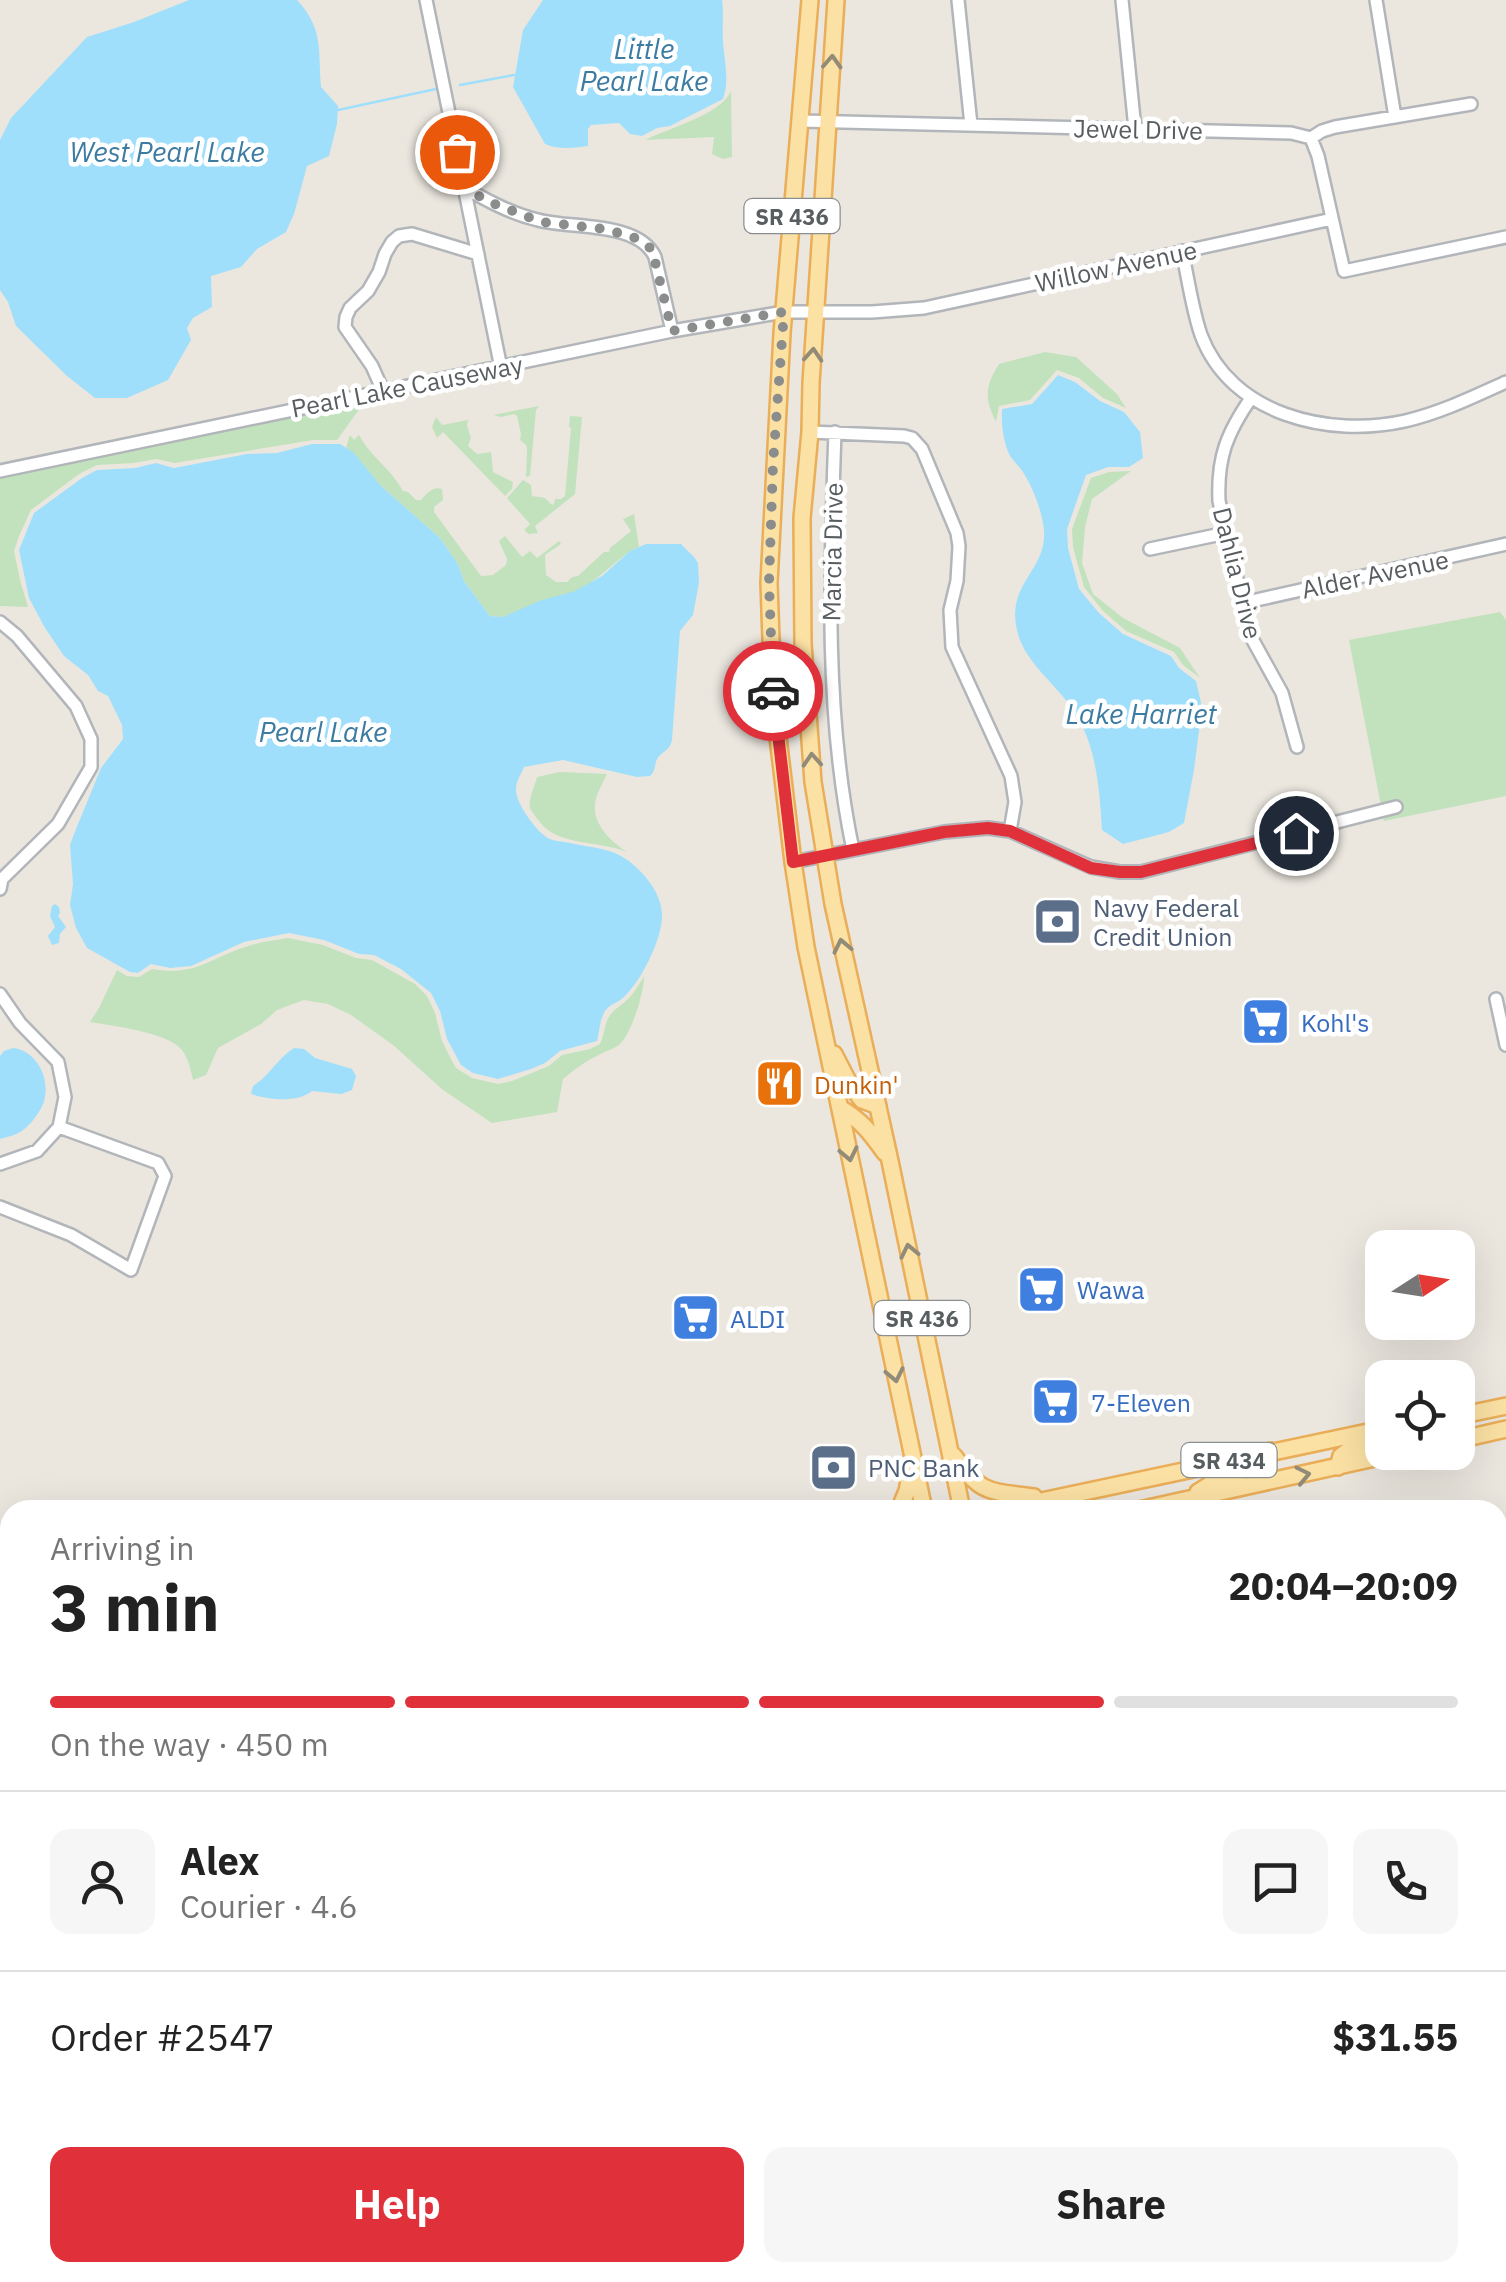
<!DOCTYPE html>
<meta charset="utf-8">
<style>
body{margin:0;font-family:"IBM Plex Sans",sans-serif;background:#f6f6f6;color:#222;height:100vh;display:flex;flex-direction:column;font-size:38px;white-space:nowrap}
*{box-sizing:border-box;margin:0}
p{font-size:32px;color:#767676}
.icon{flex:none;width:55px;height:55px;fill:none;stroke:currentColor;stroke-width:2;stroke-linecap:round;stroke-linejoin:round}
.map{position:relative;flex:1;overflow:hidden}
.panel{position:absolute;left:0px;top:1500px;width:1508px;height:782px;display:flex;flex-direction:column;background:#fff;border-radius:30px 30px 0 0;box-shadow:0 10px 40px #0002}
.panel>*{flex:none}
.needle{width:65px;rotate:78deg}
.controls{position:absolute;left:1365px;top:1230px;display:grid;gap:20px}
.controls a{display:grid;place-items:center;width:110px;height:110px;border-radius:20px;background:#fff;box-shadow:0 10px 40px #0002;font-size:50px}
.pin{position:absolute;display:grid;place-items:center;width:85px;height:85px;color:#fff;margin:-42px;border:5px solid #fff;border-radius:50%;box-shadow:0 2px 10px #0007}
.courier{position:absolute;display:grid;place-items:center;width:100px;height:100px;margin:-50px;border:8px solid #e0303a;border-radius:50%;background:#fff;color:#222;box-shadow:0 2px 12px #0007}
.summary em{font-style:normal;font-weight:700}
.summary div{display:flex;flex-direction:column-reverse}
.summary{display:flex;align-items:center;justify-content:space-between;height:170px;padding:0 50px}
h1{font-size:65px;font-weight:700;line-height:75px}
.bar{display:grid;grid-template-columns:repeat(4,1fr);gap:15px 10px;align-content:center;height:120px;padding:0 50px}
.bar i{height:12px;border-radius:8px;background:#e0e0e0}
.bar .selected{background:#e0303a}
.bar p{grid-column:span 4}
.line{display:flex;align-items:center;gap:25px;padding:0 50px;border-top:2px solid #e0e0e0}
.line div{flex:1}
.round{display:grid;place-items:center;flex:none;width:105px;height:105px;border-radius:20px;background:#f6f6f6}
.primary-button{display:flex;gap:20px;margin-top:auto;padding:20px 50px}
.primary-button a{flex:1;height:115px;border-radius:20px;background:#e0303a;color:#fff;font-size:40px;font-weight:700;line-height:115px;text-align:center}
.primary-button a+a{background:#f6f6f6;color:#222}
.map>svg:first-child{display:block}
.green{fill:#c1e2bc}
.water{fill:#a0dffb}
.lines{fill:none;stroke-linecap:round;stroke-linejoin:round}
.stream{stroke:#a0dffb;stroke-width:2.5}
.minor-casing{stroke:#b2b6ba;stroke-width:16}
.major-casing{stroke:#eaae59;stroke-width:20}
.minor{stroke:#fff;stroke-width:11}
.major{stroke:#fbe1a4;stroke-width:15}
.oneway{stroke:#918b78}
.done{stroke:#8b8d8c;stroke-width:10;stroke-dasharray:0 18}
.route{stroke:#e0303a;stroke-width:12}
.labels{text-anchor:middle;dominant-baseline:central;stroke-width:9;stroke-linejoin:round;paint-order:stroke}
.shield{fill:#fff;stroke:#8a8e90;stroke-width:2.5}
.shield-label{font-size:22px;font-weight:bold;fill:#585d60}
.street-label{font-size:25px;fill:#585d60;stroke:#fff}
.service-label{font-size:25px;fill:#4e5e75;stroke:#fff;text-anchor:start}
.shop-label{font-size:25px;fill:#366cbe;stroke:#fff;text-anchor:start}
.food-label{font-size:25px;fill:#c56008;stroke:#fff;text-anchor:start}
.water-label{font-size:28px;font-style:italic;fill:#3d7ca2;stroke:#fff}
</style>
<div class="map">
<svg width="1506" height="2282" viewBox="0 0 1506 2282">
<rect width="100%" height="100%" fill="#ebe7df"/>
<path class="green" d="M731,91l1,66 -9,2 -11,-5 2,-17 -69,3c23,-12 76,-25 86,-49z
M1045,352l31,5 41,37 9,14 -23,-10 -24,-20 -22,-8 -27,30 -31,6 -3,16c-12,-24 -11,-36 3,-58z
M366,400l-29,40h-24l-138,23 -19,-4 -22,4 -37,2 -18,9 -48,36 -12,26 -5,15 6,29 8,27 -28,-1v-130z
M539,406l-3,4 -6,66 -4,1 1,-28 -1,-4 -6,-5 1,-6 -4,-18 -3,-2 -13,3 -8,-2z
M570,416l12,1 -7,77 -40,32 3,7 -9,1 -5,-4 6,-6 -23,-26 16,-18 8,5 1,11 13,2 7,7 2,-1 1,-5h6l4,-3 6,-68 -2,-1z
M436,417l6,8 26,-5 -1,6 4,12 -3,8 9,8 14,-2 2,20 20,10 -1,7 -7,7 -62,-64 -6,6 -5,-11z
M350,435l4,5 5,-5c11,21 33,35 44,56l5,1 8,8h5c5,-6 12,-14 21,-11l1,11 -9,7v5l47,64 12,-1 13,-10 1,-6 -8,-18 6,-5 17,21 8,-6 7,7 22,-17 2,3 -16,11 1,20 10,7h11l5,-5 6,-1 26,-24h5l1,-4 21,-17 -8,-12 11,-5 5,33c-19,8 -34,27 -52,38 -25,15 -57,21 -84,32l-13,-1 -26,-35 -6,-17 -18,-26 -59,-52 -35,-39z
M1131,471l-39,28 -7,28 -3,36 11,31 30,24 57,30 20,30 -17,-13 -9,-13 -48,-21 -24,-21 -18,-23 -11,-40 -1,-18 19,-51 18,-6z
M1500,612l6,8v176l-122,25 -1,-5 20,-6 -3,-9 -19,5 -32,-166z
M560,772l47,2c-4,9 -12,21 -12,31 -2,20 17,37 32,47 -28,-12 -69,-5 -88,-31 -2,-3 -8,-10 -9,-13 -2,-9 5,-22 7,-31z
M288,938l35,7 33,13 16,2 43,24 12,12 8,17 7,28 9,18 5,9 16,10 26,6 14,-3 37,-15 13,-11 28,-6 10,-5c4,-8 4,-16 7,-23 5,-12 15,-15 23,-24 5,-6 10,-14 14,-21 0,17 -12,57 -25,69 -5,4 -16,7 -22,11 -13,6 -23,14 -34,23l-6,33 -65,11 -49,-33 -50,-45 -42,-30 -23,-11 -24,-4 -27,10 -16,14 -43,24 -12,27 -13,5c-2,-10 -5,-22 -11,-30 -15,-18 -69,-24 -92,-28l9,-14 18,-38 10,6 12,1 13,-8c41,7 54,-8 90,-21 15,-6 31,-7 46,-10z
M218,2273h57l-23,9h-29z"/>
<path class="water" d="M189,0h108c27,29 21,50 24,87l17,19 -1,18 -8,32 -22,10 -13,48 -8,18 -29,17 -16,18 -30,9 1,31 -19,11 -6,10 4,12 -23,40 -41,18h-32l-28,-22 -51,-50 -8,-24 -8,-12v-150l11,-22 76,-81 47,-15z
M543,0h179c2,14 0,27 1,41 1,20 7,39 0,58l-53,27 -13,2 -15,8 -12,-2 -11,-11 -28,2 -3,4v17c-15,2 -28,4 -43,-2l-32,-57 10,-57z
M1058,375l17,7 25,19 24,11 16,20 3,26 -14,9h-21l-22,8 -19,54 1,19 11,41 20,24 24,21 48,22 8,12 17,13 6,26 -8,63 -10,53 -15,9 -46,12 -21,-14c-3,-47 -6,-94 -37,-131 -17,-21 -42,-41 -48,-69 -11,-47 30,-59 27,-100 -2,-19 -11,-42 -21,-58 -4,-6 -11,-12 -14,-18 -6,-14 -8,-31 -7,-45l30,-5z
M312,444h28l13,8 28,34 59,52 18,26 6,17 26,35 13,1 36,-16 36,-10 27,-15 28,-25 16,-7h35l13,13 4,6 1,20 -6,32 -13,16 -8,109c-2,11 -10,11 -15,19 -3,7 -1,11 -7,17l-13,1 -74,-17 -39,7c-3,7 -8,15 -8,22 -1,14 22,45 34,50 5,2 10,2 15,3 35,8 52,4 77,31 11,12 19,25 20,41 1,24 -21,68 -39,84 -6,5 -13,6 -18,13 -6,10 -5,20 -8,30l-37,10 -15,12 -14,6 -33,10 -25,-6 -12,-8 -14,-26 -7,-28 -9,-18 -30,-24 -27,-14 -15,-1 -35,-14 -35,-7 -45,9 -53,24 -21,2 -19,-4 -13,9 -8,-1 -43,-24 -11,-20 -6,-23 3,-21 -3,-39 4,-11 27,-66 22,-29 -1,-14 -14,-29 -10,-5 -10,-16 -24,-19 -19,-28 -16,-30 -10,-48 15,-37 48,-35 15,-8 38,-2 21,-5 18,5 73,-14 30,-1z
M55,904l4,3 1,6 -2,3 8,11 -6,7 -1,9 -7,2 -4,-9 7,-9 -5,-11 2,-10z
M13,1048c22,2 36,27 32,49 -1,10 -13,27 -22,33 -6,5 -16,7 -23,9v-83l4,-5z
M294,1048l10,1 11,9 37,11 4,7 -4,14 -11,4 -29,-3c-14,12 -44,9 -61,3l2,-8c16,-10 25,-28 41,-38z"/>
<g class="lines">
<path class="stream" d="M460,85l54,-10
M338,110l98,-21"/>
<defs>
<path id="minor" d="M426,0l75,368
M958,0l13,125
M1122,0l13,129
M1376,0l19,117
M801,121l490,12 20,5 11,-7 13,-4 136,-23
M1311,138l7,18 26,115 162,-34
M465,188c23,13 47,26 73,32 32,9 101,1 117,37l17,74
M1182,251c6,27 10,58 19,84 30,80 128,103 204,86 35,-8 68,-24 101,-39
M383,391l-11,-25 -27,-39 1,-10 4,-9 18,-17 11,-19 6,-18 7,-12 7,-6 13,-2 66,20
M1251,398c-24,35 -34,59 -32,103l31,134 32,58 15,54
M810,432l94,4 8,2 10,11 35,84 2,13 -2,35 -7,29 2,37 59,129 4,26 -5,29
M835,432c-5,140 -11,280 18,418
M0,471l672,-140 112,-19h88l52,-4 408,-89
M1150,549l76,-16
M1243,603l263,-59
M0,622l17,14 59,70 15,33v28l-33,57 -56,55 -2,10
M793,862l151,-30 44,-4 22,3 81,36 29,5h21l255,-65
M0,994l20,29 38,39 7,35 -6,30 -22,24 -37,13
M1496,999l10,46
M0,1207l71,28 60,35 34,-94 -7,-13 -99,-36
M1498,1703l8,-2
M1498,1841l8,-1
M1498,1979l8,-1
M1498,2118l8,-2
M491,2272l2,10
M1153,2272l18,10
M1191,2272l15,10
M1217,2272l13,10
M1410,2272l9,10
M419,2282l47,-10
M1096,2282l3,-10
M1259,2282l2,-10"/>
<path id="major" d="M810,0l-28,333 -13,250 4,113 20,166 13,85 118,563
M836,0l-25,383 -1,49 -8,86 1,126 10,138 20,122 57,257 72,349
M834,1054l16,31 12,15 16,6
M840,1108c21,12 31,25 45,45
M1458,1416l48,-10
M1458,1440l48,-11
M954,1456c27,39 36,35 80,41
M1338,1467l3,-11 8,-6 33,-8
M1198,1492c7,-4 15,-10 22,-13 20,-9 40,-6 51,-28
M899,1510l8,-19 4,-21
M999,1510l383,-81
M1139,1510l263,-58
M0,1712l10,-1
M0,1739l10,-1
M1012,2282l2,-10
M1051,2282l1,-10"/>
</defs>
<use href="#minor" class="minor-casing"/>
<use href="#major" class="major-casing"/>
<use href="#minor" class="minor"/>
<use href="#major" class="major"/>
</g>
<defs><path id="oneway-chevron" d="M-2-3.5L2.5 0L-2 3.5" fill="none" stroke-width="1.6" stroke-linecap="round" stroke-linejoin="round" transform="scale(2.5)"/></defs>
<g class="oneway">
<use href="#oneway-chevron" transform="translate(832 62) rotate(-87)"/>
<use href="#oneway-chevron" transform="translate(813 355) rotate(-86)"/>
<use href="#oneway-chevron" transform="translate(812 760) rotate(-94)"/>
<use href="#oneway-chevron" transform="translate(842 946) rotate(-102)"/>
<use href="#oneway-chevron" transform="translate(849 1154) rotate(78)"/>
<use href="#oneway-chevron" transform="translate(909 1251) rotate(-102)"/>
<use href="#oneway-chevron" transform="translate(895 1375) rotate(78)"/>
<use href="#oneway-chevron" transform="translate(1303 1475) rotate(-12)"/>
</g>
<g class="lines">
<path class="done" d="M457,152l7,36 28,15 49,19 63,7 29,8 19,12 20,82 112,-19 -11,152 -4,119 4,108"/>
<path class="route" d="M773,691l20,171 151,-30 44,-4 22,3 81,37 29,4h21l155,-39"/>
</g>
<defs>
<symbol id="bank-square" viewBox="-11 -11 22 22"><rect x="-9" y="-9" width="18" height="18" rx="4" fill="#5c6f8a" stroke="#fff"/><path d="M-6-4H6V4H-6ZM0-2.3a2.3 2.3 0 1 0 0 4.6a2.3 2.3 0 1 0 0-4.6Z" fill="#fff"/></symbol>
<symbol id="supermarket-square" viewBox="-11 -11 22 22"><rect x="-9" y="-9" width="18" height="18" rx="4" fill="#3f7fe0" stroke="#fff"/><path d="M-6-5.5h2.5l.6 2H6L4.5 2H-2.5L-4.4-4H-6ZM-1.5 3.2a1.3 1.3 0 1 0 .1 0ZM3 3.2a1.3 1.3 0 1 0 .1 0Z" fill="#fff"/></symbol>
<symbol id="restaurant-square" viewBox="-11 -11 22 22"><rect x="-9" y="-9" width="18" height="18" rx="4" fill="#e8710a" stroke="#fff"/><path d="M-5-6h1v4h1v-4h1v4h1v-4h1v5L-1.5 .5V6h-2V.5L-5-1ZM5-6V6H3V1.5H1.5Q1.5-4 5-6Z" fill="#fff"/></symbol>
</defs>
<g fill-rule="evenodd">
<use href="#bank-square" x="1030" y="894" width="55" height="55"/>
<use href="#supermarket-square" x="1238" y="994" width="55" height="55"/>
<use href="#restaurant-square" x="752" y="1056" width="55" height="55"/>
<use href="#supermarket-square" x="1014" y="1262" width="55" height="55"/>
<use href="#supermarket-square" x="668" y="1290" width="55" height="55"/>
<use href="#supermarket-square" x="1028" y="1374" width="55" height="55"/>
<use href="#bank-square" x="806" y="1440" width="55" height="55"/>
</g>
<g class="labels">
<g class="shield">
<rect x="744.5" y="199" width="95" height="34" rx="8"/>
<rect x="874.5" y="1301" width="95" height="34" rx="8"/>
<rect x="1181.5" y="1443" width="95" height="34" rx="8"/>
</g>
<g class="shield-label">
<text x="792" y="216">SR 436</text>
<text x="922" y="1318">SR 436</text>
<text x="1229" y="1460">SR 434</text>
</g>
<g class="street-label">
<text transform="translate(1138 129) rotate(1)">Jewel Drive</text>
<text transform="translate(1116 266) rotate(-12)">Willow Avenue</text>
<text transform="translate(407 386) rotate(-11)">Pearl Lake Causeway</text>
<text transform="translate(832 552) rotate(-89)">Marcia Drive</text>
<text transform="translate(1238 573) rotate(76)">Dahlia Drive</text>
<text transform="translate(1375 574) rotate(-12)">Alder Avenue</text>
</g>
<g class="service-label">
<text x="1093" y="907">Navy Federal<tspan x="1093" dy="29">Credit Union</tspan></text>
<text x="868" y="1467">PNC Bank</text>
</g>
<g class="shop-label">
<text x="1301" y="1022">Kohl's</text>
<text x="1077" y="1289">Wawa</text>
<text x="730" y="1318">ALDI</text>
<text x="1091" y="1402">7-Eleven</text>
</g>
<g class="food-label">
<text x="814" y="1084">Dunkin'</text>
</g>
<g class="water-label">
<text x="644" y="48">Little<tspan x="644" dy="32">Pearl Lake</tspan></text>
<text x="167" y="151">West Pearl Lake</text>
<text x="1141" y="713">Lake Harriet</text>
<text x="323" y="731">Pearl Lake</text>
</g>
</g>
</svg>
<div class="controls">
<a><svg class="needle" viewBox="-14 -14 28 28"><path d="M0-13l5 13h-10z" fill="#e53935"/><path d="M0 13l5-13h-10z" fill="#767676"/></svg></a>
<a><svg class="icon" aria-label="locate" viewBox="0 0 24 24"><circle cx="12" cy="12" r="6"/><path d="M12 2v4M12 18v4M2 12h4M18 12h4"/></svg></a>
</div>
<div class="pin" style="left:457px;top:152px;background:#ea580c"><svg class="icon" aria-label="bag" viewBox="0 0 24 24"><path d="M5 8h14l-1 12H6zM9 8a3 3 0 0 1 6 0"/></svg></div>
<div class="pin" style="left:1296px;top:833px;background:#1f2937"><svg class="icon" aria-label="home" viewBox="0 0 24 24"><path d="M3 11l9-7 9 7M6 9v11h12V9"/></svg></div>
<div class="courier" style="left:773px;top:691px"><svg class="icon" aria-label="car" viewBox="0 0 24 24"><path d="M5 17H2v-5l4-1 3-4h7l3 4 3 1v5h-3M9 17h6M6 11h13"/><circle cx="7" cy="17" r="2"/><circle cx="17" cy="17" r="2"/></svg></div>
<section class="panel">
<div class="summary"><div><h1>3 min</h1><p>Arriving in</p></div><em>20:04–20:09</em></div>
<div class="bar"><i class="selected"></i><i class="selected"></i><i class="selected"></i><i></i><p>On the way · 450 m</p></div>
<div class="line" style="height:180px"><a class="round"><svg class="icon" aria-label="person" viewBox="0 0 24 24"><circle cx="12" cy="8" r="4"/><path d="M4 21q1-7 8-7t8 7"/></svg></a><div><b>Alex</b><p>Courier · 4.6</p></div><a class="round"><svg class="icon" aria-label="chat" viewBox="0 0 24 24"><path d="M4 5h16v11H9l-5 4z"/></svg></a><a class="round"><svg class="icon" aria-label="phone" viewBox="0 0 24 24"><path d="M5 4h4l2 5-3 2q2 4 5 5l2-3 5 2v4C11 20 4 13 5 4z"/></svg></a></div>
<div class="line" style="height:130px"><div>Order #2547</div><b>$31.55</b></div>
<div class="primary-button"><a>Help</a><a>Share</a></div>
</section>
</div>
